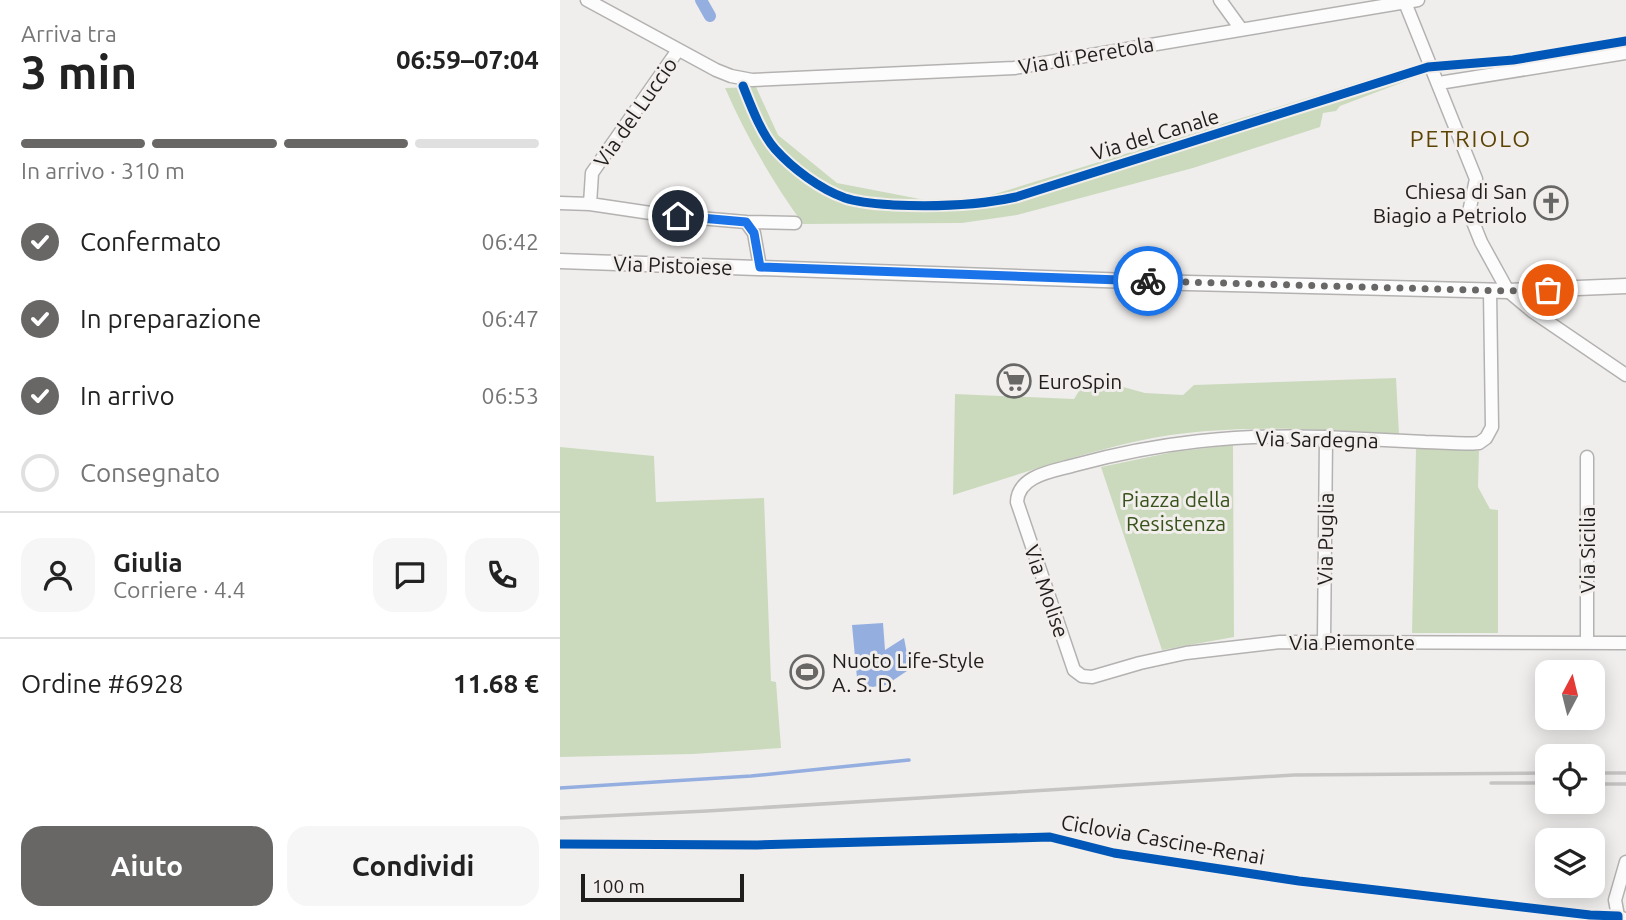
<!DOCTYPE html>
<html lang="it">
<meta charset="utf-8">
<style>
body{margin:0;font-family:Ubuntu,sans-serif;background:#f6f6f6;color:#222;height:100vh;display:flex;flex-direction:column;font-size:26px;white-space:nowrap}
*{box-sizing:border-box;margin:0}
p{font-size:23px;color:#767676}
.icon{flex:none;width:38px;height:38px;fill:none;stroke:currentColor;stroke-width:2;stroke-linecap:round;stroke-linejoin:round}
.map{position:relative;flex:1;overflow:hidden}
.panel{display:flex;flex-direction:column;background:#fff;width:560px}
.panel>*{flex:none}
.needle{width:46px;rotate:7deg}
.buttons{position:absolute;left:975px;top:660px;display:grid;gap:14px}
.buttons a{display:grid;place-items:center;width:70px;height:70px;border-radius:14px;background:#fff;box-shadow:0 4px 18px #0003;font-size:35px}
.scale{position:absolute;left:21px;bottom:18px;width:163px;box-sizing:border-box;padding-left:7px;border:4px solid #1f1e1d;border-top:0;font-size:19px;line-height:24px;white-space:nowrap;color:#1f1e1d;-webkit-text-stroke:5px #f1eeec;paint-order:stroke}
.pin{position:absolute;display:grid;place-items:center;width:60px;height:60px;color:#fff;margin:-30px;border:4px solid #fff;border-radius:50%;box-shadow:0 2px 7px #0007}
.courier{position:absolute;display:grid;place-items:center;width:70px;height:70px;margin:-35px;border:5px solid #1a73e8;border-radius:50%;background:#fff;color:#222;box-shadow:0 2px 9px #0007}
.overview em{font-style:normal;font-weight:600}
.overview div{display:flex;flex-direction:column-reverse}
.overview{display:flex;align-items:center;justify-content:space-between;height:119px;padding:0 21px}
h1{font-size:46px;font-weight:600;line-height:52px}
.bar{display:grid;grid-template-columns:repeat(4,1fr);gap:10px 7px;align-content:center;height:84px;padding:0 21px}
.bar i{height:9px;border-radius:5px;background:#e0e0e0}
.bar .active{background:#686766}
.bar p{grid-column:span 4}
.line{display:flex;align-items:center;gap:18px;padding:0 21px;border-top:2px solid #e0e0e0}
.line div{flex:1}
.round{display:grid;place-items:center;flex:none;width:74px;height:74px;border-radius:21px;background:#f6f6f6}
ol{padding:0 21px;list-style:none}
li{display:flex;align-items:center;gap:21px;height:77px}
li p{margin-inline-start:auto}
li .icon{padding:7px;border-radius:50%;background:#686766;color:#fff;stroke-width:4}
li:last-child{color:#767676}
li i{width:38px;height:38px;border:4px solid #e0e0e0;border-radius:50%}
.action{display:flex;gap:14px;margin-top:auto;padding:14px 21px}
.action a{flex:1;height:80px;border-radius:21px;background:#686766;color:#fff;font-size:28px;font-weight:600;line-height:80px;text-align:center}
.action a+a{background:#f6f6f6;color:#222}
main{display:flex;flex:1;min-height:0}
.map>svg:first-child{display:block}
.green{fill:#cbdabd}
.water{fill:#94aee0}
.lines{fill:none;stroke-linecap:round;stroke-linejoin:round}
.stream{stroke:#94aee0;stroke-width:3.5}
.canal{stroke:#94aee0;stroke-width:12}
.minor-casing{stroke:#b4b2b1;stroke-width:15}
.major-casing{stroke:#b4b2b1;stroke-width:17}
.minor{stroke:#fdfcfc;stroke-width:12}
.major{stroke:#fdfcfc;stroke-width:14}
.rail{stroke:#c5c4c3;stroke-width:3.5}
.cycleway-casing{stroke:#f1eeec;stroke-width:13}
.cycleway{stroke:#0057b8;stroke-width:9}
.done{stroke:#686766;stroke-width:7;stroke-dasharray:0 12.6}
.route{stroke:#1a73e8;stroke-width:9}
.labels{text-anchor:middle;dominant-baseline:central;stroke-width:6;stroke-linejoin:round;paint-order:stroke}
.street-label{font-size:21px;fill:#1f1e1d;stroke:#f1eeec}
.poi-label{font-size:21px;fill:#1f1e1d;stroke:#f1eeec;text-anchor:start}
.park-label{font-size:21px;fill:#37521a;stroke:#f1eeec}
.neighbourhood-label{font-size:23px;letter-spacing:2px;fill:#5c4405;stroke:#f1eeec}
</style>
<main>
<section class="panel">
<div class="overview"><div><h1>3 min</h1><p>Arriva tra</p></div><em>06:59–07:04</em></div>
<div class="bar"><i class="active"></i><i class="active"></i><i class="active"></i><i></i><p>In arrivo · 310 m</p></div>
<ol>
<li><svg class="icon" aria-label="check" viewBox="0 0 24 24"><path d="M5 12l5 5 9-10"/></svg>Confermato<p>06:42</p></li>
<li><svg class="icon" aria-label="check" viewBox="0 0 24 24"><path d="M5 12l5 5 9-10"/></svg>In preparazione<p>06:47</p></li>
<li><svg class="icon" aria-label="check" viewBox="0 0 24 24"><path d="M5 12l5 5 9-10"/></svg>In arrivo<p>06:53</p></li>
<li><i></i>Consegnato</li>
</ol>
<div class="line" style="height:126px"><a class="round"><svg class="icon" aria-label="person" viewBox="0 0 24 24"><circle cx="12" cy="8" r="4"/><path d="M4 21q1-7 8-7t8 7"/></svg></a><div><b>Giulia</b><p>Corriere · 4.4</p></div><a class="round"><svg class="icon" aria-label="chat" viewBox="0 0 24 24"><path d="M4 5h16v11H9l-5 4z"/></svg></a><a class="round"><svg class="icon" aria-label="phone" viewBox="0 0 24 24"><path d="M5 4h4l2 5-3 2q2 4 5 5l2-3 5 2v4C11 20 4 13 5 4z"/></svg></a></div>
<div class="line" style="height:91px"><div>Ordine #6928</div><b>11.68 €</b></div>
<div class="action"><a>Aiuto</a><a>Condividi</a></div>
</section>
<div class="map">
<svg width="1066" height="920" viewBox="0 0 1066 920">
<rect width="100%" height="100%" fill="#f0eeed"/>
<path class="green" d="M864,62l3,11 -87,33 -4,5 -13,2 -3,14 -127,41 -176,47 -55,8 -159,1c-31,-43 -57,-88 -78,-136l31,-1 22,48 59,48 88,17 57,-2z
M836,378l3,56c-85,-5 -177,-11 -261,7 -63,14 -124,35 -185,54l2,-101 119,5 8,-13 34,-1 29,8 38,2 11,-10z
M673,445l1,192 -72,13 -61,-183 72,-15z
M0,447l94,9 2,46 108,-4 7,183 5,1 5,66 -88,6 -133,3z
M856,448l63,3 -1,36 12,22 8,1v123h-86z"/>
<path class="water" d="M323,623l2,27 19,-12 6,31 -24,16 -28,4 -6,-64z"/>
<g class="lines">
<path class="stream" d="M0,788l191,-12 158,-16"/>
<path class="canal" d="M141,0l9,16"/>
<defs>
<path id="minor" d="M27,0l129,70 15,6 21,4 262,-12 404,-68
M660,0l21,29
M844,0l72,179 -7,33 12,30 27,49 24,20 94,64
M879,83l187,-30
M0,203l30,1 74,11 82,7 8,11 6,34
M30,204l2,-31 86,-123
M186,222l49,1
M930,291l2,136 -6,11 -7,5c-18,2 -36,-1 -54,-1 -34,-2 -67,-3 -101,-5 -87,-3 -165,5 -249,28 -21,6 -57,10 -58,37l57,168 8,6 10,1 48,-14 46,-10 94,-11 346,1
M764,641l2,-204
M1027,643v-186
M1066,862l-11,38 3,16 8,4"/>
<path id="major" d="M0,261l628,22 320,8 118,-5"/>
</defs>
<use href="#minor" class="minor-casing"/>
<use href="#major" class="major-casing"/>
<use href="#minor" class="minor"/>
<use href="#major" class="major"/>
<path class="rail" d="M1032,773h34
M931,783h56
M1032,784h34
M0,818l147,-7 587,-36 253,-2"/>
<defs>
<path id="cycleway" d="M183,86c8,20 18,47 32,63 18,20 45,40 70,49 15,5 33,6 48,7 43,2 82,1 123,-8l412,-130 85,-7 113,-19
M0,844l197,1 293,-8 64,16 185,28 291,34 28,1v4"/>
</defs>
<use href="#cycleway" class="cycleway-casing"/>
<use href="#cycleway" class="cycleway"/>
</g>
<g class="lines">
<path class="done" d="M588,281l360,10 40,-1"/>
<path class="route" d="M118,216l68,6 8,11 6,34 388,14"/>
</g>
<defs>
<symbol id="church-ring" viewBox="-11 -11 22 22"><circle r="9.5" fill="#f1eeec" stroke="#686766" stroke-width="1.5"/><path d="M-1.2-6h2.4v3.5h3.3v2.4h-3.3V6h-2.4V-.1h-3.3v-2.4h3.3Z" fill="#686766"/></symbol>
<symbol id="supermarket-ring" viewBox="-11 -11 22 22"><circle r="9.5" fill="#f1eeec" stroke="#686766" stroke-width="1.5"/><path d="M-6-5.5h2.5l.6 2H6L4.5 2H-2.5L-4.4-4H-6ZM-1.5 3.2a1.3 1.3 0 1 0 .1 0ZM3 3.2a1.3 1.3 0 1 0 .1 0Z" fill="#686766"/></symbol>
<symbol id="stadium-ring" viewBox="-11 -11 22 22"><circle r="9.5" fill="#f1eeec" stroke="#686766" stroke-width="1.5"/><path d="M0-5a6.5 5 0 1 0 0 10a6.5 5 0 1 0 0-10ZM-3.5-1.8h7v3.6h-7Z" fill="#686766"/></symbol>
</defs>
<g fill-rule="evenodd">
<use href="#church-ring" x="972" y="184" width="38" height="38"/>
<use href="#supermarket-ring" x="435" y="362" width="38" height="38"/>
<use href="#stadium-ring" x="228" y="653" width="38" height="38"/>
</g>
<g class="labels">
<g class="street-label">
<text transform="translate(526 55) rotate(-10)">Via di Peretola</text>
<text transform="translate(75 112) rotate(-55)">Via del Luccio</text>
<text transform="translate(595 134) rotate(-17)">Via del Canale</text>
<text transform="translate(113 265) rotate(2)">Via Pistoiese</text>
<text transform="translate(757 439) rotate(1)">Via Sardegna</text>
<text transform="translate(765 539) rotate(-89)">Via Puglia</text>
<text transform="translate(1027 550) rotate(-90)">Via Sicilia</text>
<text transform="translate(487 591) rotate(71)">Via Molise</text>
<text x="792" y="642">Via Piemonte</text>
<text transform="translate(603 839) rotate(10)">Ciclovia Cascine-Renai</text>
</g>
<g class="poi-label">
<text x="967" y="191" text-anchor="end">Chiesa di San<tspan x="967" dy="24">Biagio a Petriolo</tspan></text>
<text x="478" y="381">EuroSpin</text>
<text x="272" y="660">Nuoto Life-Style<tspan x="272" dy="24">A. S. D.</tspan></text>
</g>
<g class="park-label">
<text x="616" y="499">Piazza della<tspan x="616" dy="24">Resistenza</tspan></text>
</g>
<g class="neighbourhood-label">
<text x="911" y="138">PETRIOLO</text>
</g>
</g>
</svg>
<div class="buttons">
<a><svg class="needle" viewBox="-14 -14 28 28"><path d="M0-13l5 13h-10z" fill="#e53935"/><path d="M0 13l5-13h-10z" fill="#767676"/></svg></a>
<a><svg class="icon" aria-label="locate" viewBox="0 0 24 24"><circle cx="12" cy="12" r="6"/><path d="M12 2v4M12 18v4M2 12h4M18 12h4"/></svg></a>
<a><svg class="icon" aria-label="layers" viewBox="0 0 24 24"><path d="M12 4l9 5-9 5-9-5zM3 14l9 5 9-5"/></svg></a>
</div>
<div class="scale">100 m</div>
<div class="pin" style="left:988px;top:290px;background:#ea580c"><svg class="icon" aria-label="bag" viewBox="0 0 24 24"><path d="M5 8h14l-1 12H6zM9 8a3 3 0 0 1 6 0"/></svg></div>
<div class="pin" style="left:118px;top:216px;background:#1f2937"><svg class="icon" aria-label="home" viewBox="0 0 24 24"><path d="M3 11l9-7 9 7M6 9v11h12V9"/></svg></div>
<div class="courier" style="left:588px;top:281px"><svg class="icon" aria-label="bike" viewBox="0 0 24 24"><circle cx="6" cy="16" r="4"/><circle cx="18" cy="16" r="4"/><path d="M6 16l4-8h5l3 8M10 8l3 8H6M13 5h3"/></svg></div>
</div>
</main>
